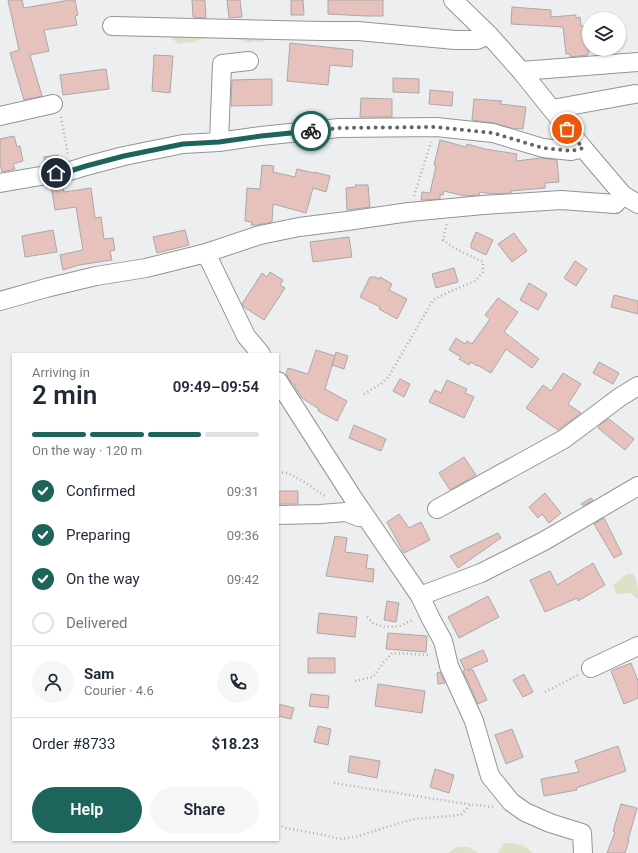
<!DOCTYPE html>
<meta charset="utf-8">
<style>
body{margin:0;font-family:Roboto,sans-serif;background:#f6f6f7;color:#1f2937;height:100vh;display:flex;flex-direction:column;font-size:15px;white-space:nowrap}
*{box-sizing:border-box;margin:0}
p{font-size:13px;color:#747a83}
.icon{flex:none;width:22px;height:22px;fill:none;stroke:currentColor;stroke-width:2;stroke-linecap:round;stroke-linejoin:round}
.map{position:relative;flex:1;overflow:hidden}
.side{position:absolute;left:12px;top:353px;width:267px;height:488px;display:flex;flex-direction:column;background:#fff;border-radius:0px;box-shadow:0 1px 3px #0004}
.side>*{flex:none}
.fabs{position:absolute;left:582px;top:12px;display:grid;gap:8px}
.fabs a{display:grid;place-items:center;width:44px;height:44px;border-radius:50%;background:#fff;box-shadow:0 1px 3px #0004;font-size:20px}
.pin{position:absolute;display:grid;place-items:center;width:34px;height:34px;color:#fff;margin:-17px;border:2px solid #fff;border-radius:50%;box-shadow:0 1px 4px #0007}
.courier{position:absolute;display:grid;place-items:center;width:40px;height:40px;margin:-20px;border:3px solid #1d655c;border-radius:50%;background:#fff;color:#222;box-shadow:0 1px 5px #0007}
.headline em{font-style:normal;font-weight:600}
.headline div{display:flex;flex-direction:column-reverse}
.headline{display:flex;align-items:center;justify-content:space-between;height:68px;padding:0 20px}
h1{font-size:26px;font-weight:600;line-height:30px}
.bar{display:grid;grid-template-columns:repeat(4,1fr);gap:6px 4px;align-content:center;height:48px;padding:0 20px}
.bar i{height:5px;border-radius:3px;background:#e0e1e3}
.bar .current{background:#1d655c}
.bar p{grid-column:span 4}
.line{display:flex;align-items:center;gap:10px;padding:0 20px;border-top:1px solid #e0e1e3}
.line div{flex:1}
.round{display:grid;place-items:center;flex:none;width:42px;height:42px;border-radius:21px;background:#f6f6f7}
ol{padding:0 20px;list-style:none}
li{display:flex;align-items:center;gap:12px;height:44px}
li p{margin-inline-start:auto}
li .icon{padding:4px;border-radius:50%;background:#1d655c;color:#fff;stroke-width:4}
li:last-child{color:#747a83}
li i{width:22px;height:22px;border:2px solid #e0e1e3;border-radius:50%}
.button{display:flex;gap:8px;margin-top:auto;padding:8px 20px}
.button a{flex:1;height:46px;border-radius:24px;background:#1d655c;color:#fff;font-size:16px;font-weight:600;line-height:46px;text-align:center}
.button a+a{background:#f6f6f7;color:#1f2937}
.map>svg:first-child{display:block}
.green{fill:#dce1c7}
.building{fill:#e7c2bd;stroke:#aaa8a8}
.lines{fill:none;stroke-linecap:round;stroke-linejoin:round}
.minor-casing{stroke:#939496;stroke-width:20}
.path{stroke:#adaeb0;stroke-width:2.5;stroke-dasharray:1 3;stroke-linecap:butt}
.minor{stroke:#fff;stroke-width:18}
.done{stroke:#646566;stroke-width:4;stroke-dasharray:0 7.2}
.route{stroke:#1d655c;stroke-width:5}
</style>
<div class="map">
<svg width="638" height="853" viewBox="0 0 638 853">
<rect width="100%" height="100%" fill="#edeef0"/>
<path class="green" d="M173,33l38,2 -4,3 -6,1 -8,4 -8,-1 -7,2 -7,-7z
M231,33l38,4 -2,3 -7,2 -7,-1 -6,2 -6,-3 -11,-2z
M627,574h6c5,8 5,15 5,25l-7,-6c-6,0 -9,2 -15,0l-3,-8z
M504,843c12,0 21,1 28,10h-34z
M457,847h12l9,6h-30z"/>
<path class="building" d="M8,0h14l2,8 46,-8h5l3,15 -3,1 2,9 -33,5 5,21 -19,4 12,41 -18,4 -14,-47 9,-3z
M192,0h13l1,18 -13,-1z
M227,0h13l2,17 -13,1z
M291,0h12l1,15h-13z
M328,0h55v16h-17l-38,-2z
M512,7l39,3v7l25,-2v3l4,-1 1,9h7l1,26 -1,1v2l-18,2v-3h-4l-3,-27 -52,-3z
M290,43l63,7 -1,17 -22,-2 -2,20 -41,-4z
M154,55l19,1 -3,37 -18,-2z
M106,69l3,20 -46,6 -3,-20z
M393,78l26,1v14l-26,-1z
M272,79v26l-41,1 1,-26z
M430,90l23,2 -1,14 -23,-2z
M361,98l31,1v18h-32z
M474,99l28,2 -2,3 26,3 -3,22 -12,-1 -17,-5 -22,-3z
M14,136l3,11 3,-1 3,15 -10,3 2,5 -13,3 -2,-9v-24z
M440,140l26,7 1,-3 18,5 32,5 -1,7 25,-3 16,2 2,22 -14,1v5l-34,3v2l-19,1 -12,-2 -1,3 -14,1 -21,-5 -1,4h-3v4l-19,1 1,-8 8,1 6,-27 -2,-1z
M58,155l2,7 -15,3 -1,-8z
M262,165l12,1 -1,6 22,5 2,-8 17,4v-1l16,4 -4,16 -13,-4 -7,25 -33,-9 -1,18 -15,3h-6l1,-3 -7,-1 2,-33 13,1z
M62,183l2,9 27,-4 4,30 6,-1 3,22 9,-1 2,12 -5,1 2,9 -33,5 -16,5 -3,-15 23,-5 -7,-43 -21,3 -4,-25z
M355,185h13l2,22 -23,3 -1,-22 10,-1z
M53,230l4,22 -32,5 -3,-21z
M185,230l4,15 -32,8 -4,-16z
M476,232l17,8 -7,15 -15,-7v-4z
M514,233l13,18 -15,11 -14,-18z
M349,237l3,20 -39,5 -3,-20z
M575,261l12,8 -11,17 -12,-8z
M454,268l4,14 -22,6 -4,-14z
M270,272l13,8 -3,5 5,3 -21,32 -20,-13 -2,-3 20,-31 5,4z
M370,277h5l4,2 1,-2 12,7 -3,6 18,9 -10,20 -18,-10 1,-2 -20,-10z
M529,283l18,11 -9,16 -18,-10z
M614,295l24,6v13l-27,-7z
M498,298l20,14 -14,20 35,27 -7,9 -26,-19 -15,24 -14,-8v1l-6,-4 -2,3 -10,-6 2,-2 -12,-7 7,-12 9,6 2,-3 5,3 18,-25 -5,-4z
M316,350l19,6 -10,33 22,12 -10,20 -19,-10 1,-2 -17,-11 -8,-12 1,-2h-3l-6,-10 2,-6 20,6z
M336,352l12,4 -4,13 -12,-4z
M599,362l20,11 -6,11 -20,-11z
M563,373l18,11 -13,20 13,9 -23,17 -32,-22 17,-23 8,6z
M400,379l10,5 -6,13 -11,-6z
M447,380l20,9 -2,4 9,4 -10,21 -35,-16 6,-12 6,3z
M609,419l25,20 -9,11 -27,-22 3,-4z
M354,425l32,14 -5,12 -32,-13z
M464,457l12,18 -26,15 -11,-17z
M278,491h20v13h-20z
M545,493l16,20 -12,10 -7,-9 -4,4 -9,-11z
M591,498l2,2 -10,6 -2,-2z
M399,514l10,14 12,-6 9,18 -26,13 -17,-31z
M604,518l18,36 -8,4 -20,-34z
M498,533l3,5 -43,30 -8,-12z
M335,536l12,2 -2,14 23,3 -2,13 8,1 -1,13 -47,-6z
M593,563l12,22 -27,16 -1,-3 -32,14 -15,-32 20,-9 7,14z
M488,596l11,21 -40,21 -11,-21z
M387,601l12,2 -3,19 -12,-2z
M319,613l38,4 -2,20 -38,-4z
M388,633l39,3 -1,16 -40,-3z
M483,650l5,11 -21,9h6l14,30 -9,4 -15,-33 2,-1 -5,-10z
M308,658h27v15h-27z
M631,663l7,18v17l-14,6 -13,-33z
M440,672l5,11 -7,1 -1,-11z
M524,674l9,18 -10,5 -10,-17z
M378,684l47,7 -3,22 -47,-7z
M311,694l18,2 -1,12 -19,-2z
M278,704l16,4 -3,11 -13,-3z
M318,726l13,3 -3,16 -14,-3z
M512,729l11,28 -17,7 -11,-29z
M618,746l8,25 -50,17 1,2 -33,6 -3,-17 38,-7 -4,-11z
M350,756l30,5 -3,17 -29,-6z
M435,769l19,6 -5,18 -19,-6z
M621,804l16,4 -9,32h1l-4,13h-18l8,-21 -2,-1z"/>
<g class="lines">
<defs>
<path id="minor" d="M453,0l36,35 32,36 62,77 40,47 15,9
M112,26l209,5h37l97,9h22l12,-5
M521,71l117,-9
M552,109l83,-15
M0,116l53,-12
M219,142l3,-78 27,-3
M0,183l70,-12 16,-5 38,-10 59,-12 36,-2 42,-6 78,-8 97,-1 57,6 50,15 28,3 12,-3
M206,253l40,83 15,18
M0,301l46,-13 50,-12 50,-8 60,-15 54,-18 39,-8 48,-6 62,-9 74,-7 78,-5 54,4 8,-9
M278,381l75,117 67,98 11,23 12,22 6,25 25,55 16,55 21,26 14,10 25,11 32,10 1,20
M437,509l127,-70 56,-42 18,-11
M278,515l42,-1 26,-2 13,5 6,-1
M420,596l61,-23 63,-32 94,-55
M591,668l47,-22"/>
</defs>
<use href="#minor" class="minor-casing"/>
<path class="path" d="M61,117l7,38
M414,196l17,-54
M364,394l17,-10 8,-8 44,-76 16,-8 26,-11 8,-9v-10l-29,-14 -11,-8 4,-17
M278,472l10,1 18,10 20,14
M367,617l7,7 11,3 15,-1 14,-7
M355,681l18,-4 10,-14 9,-10 38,2
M545,692l33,-17
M334,783l126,20 33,4
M278,825l7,3 39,7 16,4 15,-2 58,-18 48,-4 10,-11"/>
<use href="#minor" class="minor"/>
</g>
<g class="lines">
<path class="done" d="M311,131l28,-3 97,-1 57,6 50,15 28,3 12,-3 -16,-19"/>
<path class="route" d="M56,173l14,-2 16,-5 38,-10 59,-12 36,-2 42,-6 50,-5"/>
</g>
</svg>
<div class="fabs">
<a><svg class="icon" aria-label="layers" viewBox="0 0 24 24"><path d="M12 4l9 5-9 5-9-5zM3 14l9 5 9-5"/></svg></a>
</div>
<div class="pin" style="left:567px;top:129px;background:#ea580c"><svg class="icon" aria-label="bag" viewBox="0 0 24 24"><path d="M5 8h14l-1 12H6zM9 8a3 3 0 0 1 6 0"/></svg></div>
<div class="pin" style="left:56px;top:173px;background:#1f2937"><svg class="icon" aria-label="home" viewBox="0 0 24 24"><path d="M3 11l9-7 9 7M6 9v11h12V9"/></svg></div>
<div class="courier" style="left:311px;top:131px"><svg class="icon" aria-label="bike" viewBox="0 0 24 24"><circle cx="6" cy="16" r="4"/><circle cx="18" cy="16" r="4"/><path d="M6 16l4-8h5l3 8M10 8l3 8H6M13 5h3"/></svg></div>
<section class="side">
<div class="headline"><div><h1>2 min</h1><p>Arriving in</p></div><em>09:49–09:54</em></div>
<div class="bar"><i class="current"></i><i class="current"></i><i class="current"></i><i></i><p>On the way · 120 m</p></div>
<ol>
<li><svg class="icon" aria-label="check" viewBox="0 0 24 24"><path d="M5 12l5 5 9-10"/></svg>Confirmed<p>09:31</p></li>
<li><svg class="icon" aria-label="check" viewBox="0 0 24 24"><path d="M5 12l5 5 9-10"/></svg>Preparing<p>09:36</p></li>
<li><svg class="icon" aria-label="check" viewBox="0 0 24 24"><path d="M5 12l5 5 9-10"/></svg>On the way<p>09:42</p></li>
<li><i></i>Delivered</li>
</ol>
<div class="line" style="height:72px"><a class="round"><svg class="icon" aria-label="person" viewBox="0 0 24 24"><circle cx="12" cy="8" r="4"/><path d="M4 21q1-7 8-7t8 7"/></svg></a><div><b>Sam</b><p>Courier · 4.6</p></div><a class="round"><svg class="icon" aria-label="phone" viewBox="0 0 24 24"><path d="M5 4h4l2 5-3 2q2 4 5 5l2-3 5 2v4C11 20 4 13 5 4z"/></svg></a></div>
<div class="line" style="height:52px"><div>Order #8733</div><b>$18.23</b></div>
<div class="button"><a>Help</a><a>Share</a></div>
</section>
</div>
